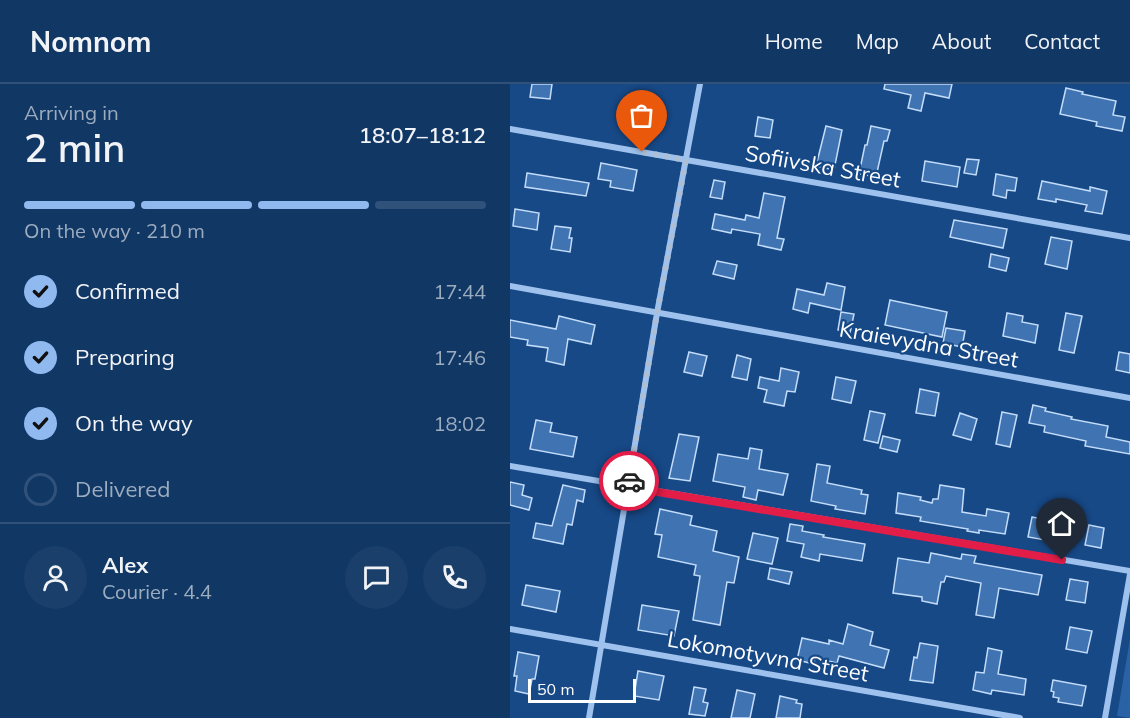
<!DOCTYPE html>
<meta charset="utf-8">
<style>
body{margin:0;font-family:Mulish,sans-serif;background:#1a3f6b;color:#f1f3f6;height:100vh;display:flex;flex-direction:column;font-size:22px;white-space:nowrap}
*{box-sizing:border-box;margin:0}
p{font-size:20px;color:#9cacbf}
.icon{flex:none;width:33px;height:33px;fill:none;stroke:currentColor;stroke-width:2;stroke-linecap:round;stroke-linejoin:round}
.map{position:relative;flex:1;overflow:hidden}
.drawer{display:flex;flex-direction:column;background:#113765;width:510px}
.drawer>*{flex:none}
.scale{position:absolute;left:18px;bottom:15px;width:108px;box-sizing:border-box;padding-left:6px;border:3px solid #fff;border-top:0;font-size:16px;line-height:21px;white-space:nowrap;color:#fff;-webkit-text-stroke:4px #174987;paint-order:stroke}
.pin{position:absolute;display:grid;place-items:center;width:51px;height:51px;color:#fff;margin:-62px -26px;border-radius:50% 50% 50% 0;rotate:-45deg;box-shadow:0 0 6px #0007}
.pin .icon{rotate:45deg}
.courier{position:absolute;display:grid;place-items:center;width:60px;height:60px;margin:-30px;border:4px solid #e11d48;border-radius:50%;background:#fff;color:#222;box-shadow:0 2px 8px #0007}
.headline em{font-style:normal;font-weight:600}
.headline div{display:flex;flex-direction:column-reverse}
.headline{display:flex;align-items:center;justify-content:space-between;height:102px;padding:0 24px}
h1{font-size:39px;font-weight:600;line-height:45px}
.bar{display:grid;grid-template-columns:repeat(4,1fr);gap:9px 6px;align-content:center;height:72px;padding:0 24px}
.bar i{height:8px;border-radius:4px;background:#305179}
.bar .on{background:#90b9f0}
.bar p{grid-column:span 4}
.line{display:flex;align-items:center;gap:15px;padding:0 24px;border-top:2px solid #305179}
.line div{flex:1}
.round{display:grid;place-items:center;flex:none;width:63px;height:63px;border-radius:32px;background:#1a3f6b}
ol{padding:0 24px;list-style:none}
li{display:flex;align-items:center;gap:18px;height:66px}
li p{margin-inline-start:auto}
li .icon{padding:6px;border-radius:50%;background:#90b9f0;color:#111;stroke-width:4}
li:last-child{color:#9cacbf}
li i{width:33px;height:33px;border:3px solid #305179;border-radius:50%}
header{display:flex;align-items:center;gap:36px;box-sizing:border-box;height:84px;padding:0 30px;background:#113765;border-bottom:2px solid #305179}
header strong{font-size:28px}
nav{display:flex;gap:33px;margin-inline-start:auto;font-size:21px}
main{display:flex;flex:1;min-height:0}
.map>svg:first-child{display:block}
.green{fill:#2a63a5}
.building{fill:#3f73b1;stroke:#c3dcfa;stroke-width:1.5}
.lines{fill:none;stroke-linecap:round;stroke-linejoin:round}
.street{stroke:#9ec2ed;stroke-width:6}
.done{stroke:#aebfd5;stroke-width:6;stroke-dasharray:0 10.8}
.route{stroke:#e11d48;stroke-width:8}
.labels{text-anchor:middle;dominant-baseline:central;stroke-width:4.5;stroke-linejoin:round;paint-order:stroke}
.street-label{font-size:22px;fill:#fff;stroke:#174987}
</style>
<header>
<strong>Nomnom</strong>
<nav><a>Home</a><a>Map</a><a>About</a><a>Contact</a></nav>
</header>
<main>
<section class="drawer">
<div class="headline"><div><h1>2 min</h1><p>Arriving in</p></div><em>18:07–18:12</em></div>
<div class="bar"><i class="on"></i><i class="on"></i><i class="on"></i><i></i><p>On the way · 210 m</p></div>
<ol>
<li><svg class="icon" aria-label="check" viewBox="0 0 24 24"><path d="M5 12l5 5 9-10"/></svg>Confirmed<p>17:44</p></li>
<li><svg class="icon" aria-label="check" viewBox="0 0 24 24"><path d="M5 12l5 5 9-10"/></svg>Preparing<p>17:46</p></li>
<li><svg class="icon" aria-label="check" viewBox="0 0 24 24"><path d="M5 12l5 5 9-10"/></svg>On the way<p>18:02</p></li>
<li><i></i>Delivered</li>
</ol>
<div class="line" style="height:108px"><a class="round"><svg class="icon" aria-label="person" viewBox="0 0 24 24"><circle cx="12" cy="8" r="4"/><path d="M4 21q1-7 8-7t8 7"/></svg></a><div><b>Alex</b><p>Courier · 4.4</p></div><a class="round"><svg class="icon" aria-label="chat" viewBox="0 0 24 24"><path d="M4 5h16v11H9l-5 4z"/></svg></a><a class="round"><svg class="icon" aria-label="phone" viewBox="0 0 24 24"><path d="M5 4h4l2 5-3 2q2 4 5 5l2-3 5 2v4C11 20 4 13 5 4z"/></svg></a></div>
</section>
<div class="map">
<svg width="620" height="634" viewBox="0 0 620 634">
<rect width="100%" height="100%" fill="#174987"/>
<path class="green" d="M620,555v79l-13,-2z"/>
<path class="building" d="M22,0h20l-2,15 -20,-2z
M375,0h67l-3,14 -24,-5 -4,18 -13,-3 3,-13 -27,-6z
M556,4l17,4 -1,2 34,7 -3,14 12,2 -3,14 -26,-5 1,-4 -37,-8z
M248,33l15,3 -3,18 -15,-2z
M316,42l16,4 -8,40 -18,-4z
M361,42l19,4 -3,11h-3l-8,36 -17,-3 6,-29h2z
M457,75l12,1 -3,15 -12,-2z
M415,77l35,6 -3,20 -35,-6z
M91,79l36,7 -4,21 -23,-4 1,-6 -13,-2z
M17,89l62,10 -3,13 -61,-9z
M486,90l21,4 -2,13 -8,-1 -1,8 -13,-3z
M204,96l11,2 -3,17 -12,-2z
M532,97l48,10v-4l17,4 -5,23 -17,-3 2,-6 -31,-6v3l-18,-3z
M254,109l21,4 -8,41 7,1 -3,11 -23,-5 2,-11 -28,-5 -1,4 -19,-4 3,-15 30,6 1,-5 13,3z
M5,125l24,4 -2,17 -24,-4z
M444,136l53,9 -4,19 -53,-11z
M45,142l16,2 -2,10h3l-2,14 -19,-3z
M541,153l21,4 -5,28 -22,-5z
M481,170l18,4 -3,13 -17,-4z
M207,177l20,4 -3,14 -21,-5z
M317,199l18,4 -4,23 -31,-7 -2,10 -15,-4 4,-20 27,6z
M380,216l57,12 -5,25 -57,-12z
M331,228l13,2 -4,19 -12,-3z
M497,229l16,3 -1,6 16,3 -3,18 -32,-7z
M556,229l16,3 -8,37 -15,-3z
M49,232l36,9 -4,19 -23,-5 -4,26 -18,-4 2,-13 -21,-3 1,-5 -18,-3v-17l46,9z
M436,244l19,3 -3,16 -19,-4z
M179,268l18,4 -5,20 -18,-4z
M609,268l11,2v19l-14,-3z
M227,271l14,4 -4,21 -15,-3z
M271,284l18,4 -4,20 -8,-1 -3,15 -20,-4 3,-12 -9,-2 2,-11 19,4z
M326,293l20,4 -5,22 -19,-4z
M410,305l19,4 -4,23 -19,-3z
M523,321l13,3 -1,3 27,6 -1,2 37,7 -2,11 24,5v12l-45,-8 1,-5 -42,-9 1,-6 -16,-3z
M360,327l15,3 -7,29 -14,-3z
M492,328l15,3 -7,32 -14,-3z
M450,329l17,6 -6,21 -18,-5z
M26,336l16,3 -2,9 27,5 -4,20 -43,-8z
M169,350l20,3 -9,44 -21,-3z
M373,352l17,4 -3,12 -17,-4z
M240,364l12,2 -3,19 29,5 -5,21 -25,-5 -2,10 -13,-3 2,-10 -32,-6 5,-27 30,5z
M307,380l13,2 -3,17 35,7 -1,4 7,1 -3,19 -30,-5 1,-3 -25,-5z
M0,398l14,3 -2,10 10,3 -3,12 -19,-5z
M53,401l22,5 -2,12 -6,-2 -5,25 -5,-1 -4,20 -30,-6 3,-15 16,3z
M430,401l24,4 -2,23 24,4 1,-7 22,4 -4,21 -26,-4v3l-12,-2 1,-2 -48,-8 1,-4 -25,-4 2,-20 23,4 -1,3 12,3 1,-4h5z
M150,425l32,7 -2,9 27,6 -4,20 26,6 -5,26 -7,-1 -7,43 -27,-5 7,-44 -6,-1 2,-10 -38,-8 4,-22 -7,-1z
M522,433l16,3 -3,20 -17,-3z
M280,440l13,2 -1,5 22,4 -1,2 42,7 -3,17 -42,-7 -1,7 -18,-4 3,-13 -17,-3z
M579,441l15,3 -3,20 -16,-3z
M243,449l25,5 -6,26 -25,-5z
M421,469l30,6 1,-5 14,2 -2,7 68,12 -4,20 -39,-7 -5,30 -18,-3 5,-32 -35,-7 -2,6h-3l-4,22 -15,-3v-4l-29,-4 5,-35 31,5z
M260,484l22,4 -3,12 -21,-5z
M560,495l18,3 -3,21 -19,-3z
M16,501l34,6 -4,21 -34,-7z
M132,521l37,6 -5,25 -36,-6z
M338,540l25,8 -3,13 19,5 -5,18 -45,-12 -2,7 -22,-5 -1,6 -17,-4 5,-22 27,6v-4l14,4z
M560,543l22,4 -5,22 -21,-4z
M410,559l18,3 -5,37 -23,-3 4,-23 3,1z
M478,564l14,3 -4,23 28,5 -2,16 -32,-5 -1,4 -18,-4 3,-18 8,1z
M8,568l21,4 -4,23h-3l-3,15 -14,-3 2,-15h-3z
M128,587l26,5 -5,24 -25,-4z
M543,596l33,6 -4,20 -24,-4 1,-4 -6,-1 1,-5 -3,-1z
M184,603l12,2 -3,13 5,1 -3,13 -16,-2z
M227,606l18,4 -5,24h-19z
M270,612l17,4 -1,3 6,1 -2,14h-24z"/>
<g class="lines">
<path class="street" d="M0,45l620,109
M0,202l620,112
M0,382l620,105
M0,545l510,89
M79,634l68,-405 43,-229
M595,634l25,-144"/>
</g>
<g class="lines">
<path class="done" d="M119,397l28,-168 29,-153 -44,-8"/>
<path class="route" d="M119,397l-1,6 434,73"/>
</g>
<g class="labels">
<g class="street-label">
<text transform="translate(313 82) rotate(10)">Sofiivska Street</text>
<text transform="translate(419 260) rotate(10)">Kraievydna Street</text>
<text transform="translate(258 572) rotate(10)">Lokomotyvna Street</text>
</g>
</g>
</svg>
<div class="scale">50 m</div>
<div class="pin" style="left:132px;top:68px;background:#ea580c"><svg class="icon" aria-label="bag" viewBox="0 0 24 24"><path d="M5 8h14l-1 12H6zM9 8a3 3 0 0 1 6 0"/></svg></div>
<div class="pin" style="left:552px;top:476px;background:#1f2937"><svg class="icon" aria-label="home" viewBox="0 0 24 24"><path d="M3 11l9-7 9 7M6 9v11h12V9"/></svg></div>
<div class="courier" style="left:119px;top:397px"><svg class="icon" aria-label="car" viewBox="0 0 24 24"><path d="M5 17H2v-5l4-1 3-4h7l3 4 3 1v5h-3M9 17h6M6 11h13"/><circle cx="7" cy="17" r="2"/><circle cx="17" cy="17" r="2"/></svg></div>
</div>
</main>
